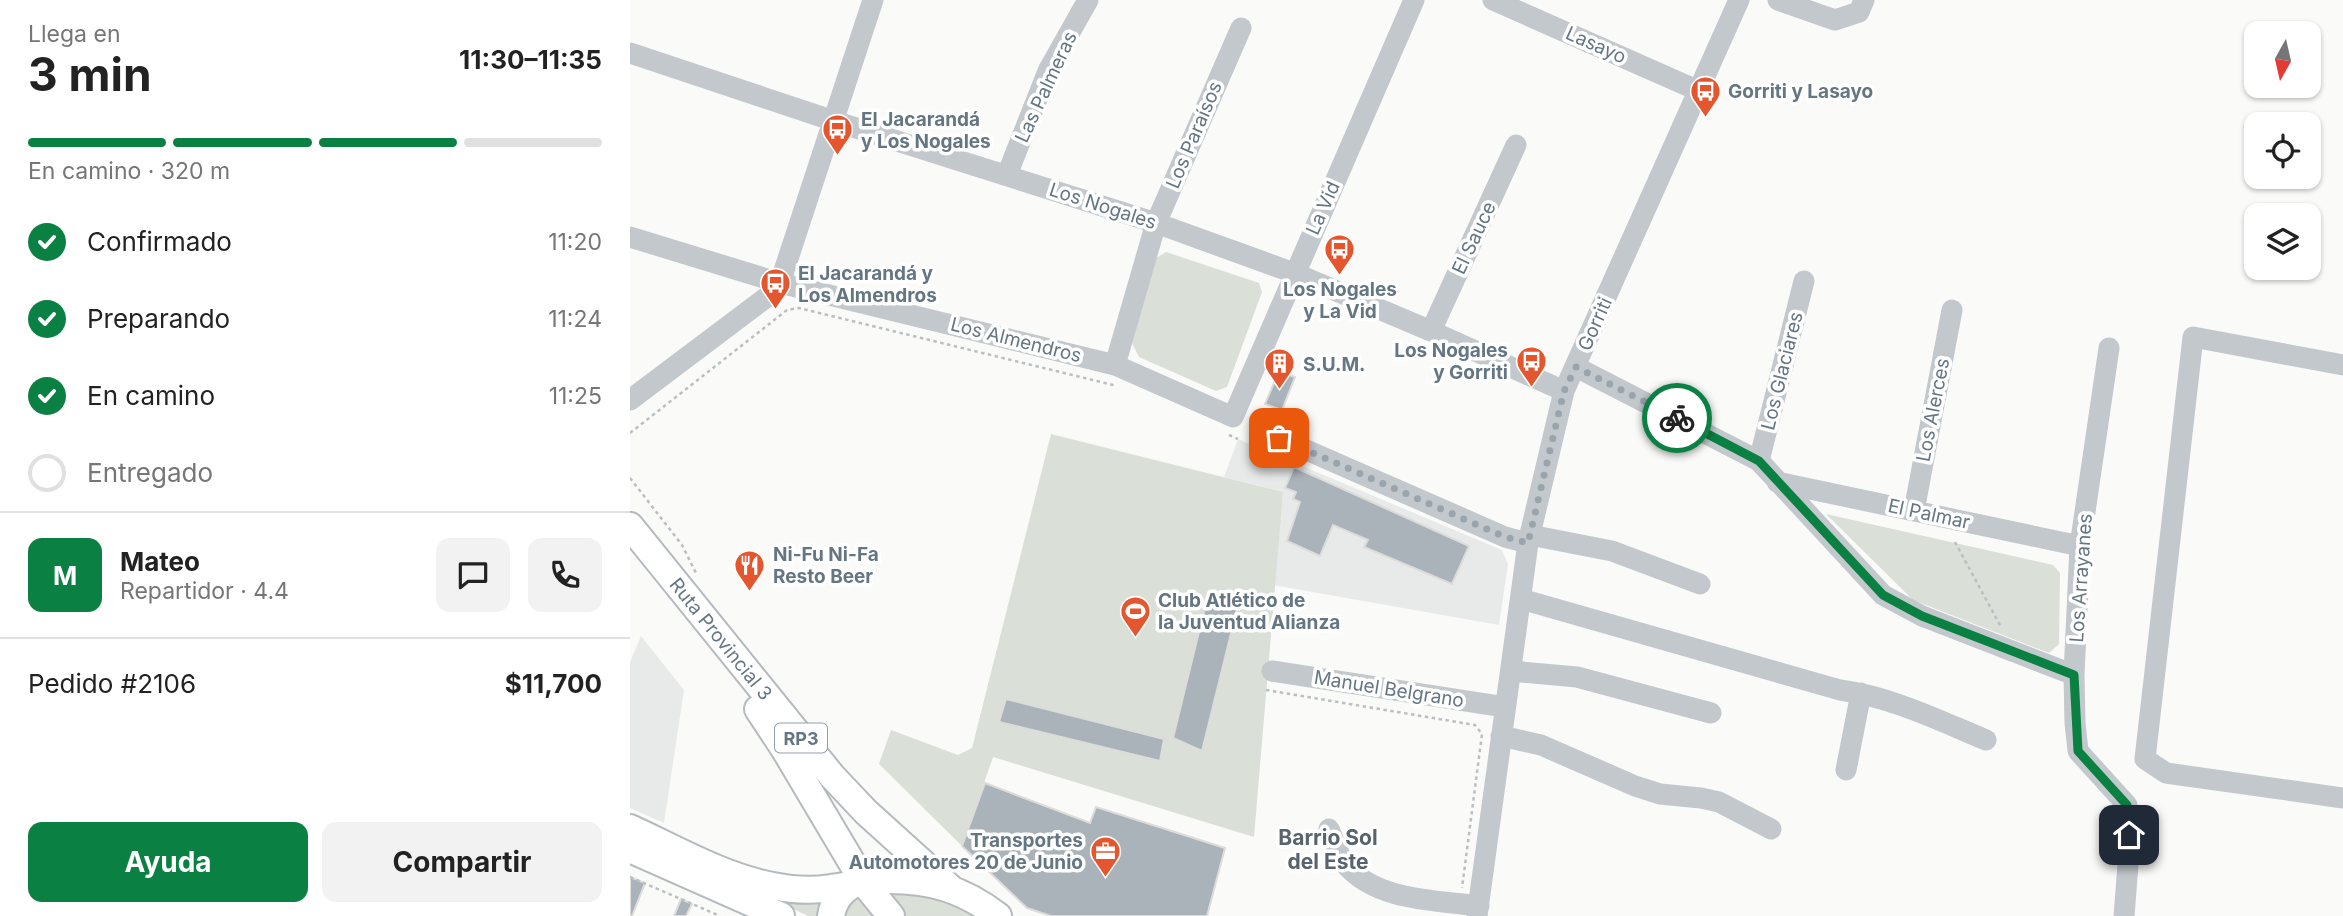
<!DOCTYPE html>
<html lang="es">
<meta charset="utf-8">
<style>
body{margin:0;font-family:Inter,sans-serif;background:#f2f2f2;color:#222;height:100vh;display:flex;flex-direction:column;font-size:26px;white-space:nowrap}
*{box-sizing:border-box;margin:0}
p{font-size:23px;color:#767676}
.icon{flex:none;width:38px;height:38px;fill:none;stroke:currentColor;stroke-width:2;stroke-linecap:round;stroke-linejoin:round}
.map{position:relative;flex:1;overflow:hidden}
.drawer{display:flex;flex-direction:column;background:#fff;width:630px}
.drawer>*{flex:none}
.needle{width:46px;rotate:188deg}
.tools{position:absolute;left:1614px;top:21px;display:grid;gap:14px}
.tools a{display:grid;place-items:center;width:77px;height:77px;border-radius:14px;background:#fff;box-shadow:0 2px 5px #0004;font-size:35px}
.pin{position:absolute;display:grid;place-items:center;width:60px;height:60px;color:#fff;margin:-30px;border-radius:14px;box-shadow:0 4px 10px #0006}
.courier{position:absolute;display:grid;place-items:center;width:70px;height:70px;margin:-35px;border:5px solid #0b8043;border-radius:50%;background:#fff;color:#222;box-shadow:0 2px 9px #0007}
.overview em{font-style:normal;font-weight:700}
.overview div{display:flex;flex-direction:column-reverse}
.overview{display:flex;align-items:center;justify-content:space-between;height:119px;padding:0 28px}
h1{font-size:46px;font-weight:700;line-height:52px}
.bar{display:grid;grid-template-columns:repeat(4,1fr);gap:10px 7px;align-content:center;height:84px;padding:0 28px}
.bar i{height:9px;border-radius:5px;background:#e0e0e0}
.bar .on{background:#0b8043}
.bar p{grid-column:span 4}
.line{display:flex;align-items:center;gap:18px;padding:0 28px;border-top:2px solid #e0e0e0}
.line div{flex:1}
.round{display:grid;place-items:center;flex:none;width:74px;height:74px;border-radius:14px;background:#f2f2f2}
ol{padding:0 28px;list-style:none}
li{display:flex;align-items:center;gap:21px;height:77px}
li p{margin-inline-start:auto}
li .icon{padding:7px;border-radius:50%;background:#0b8043;color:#fff;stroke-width:4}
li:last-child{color:#767676}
li i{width:38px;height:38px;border:4px solid #e0e0e0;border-radius:50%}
.action{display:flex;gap:14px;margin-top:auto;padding:14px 28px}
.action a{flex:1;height:80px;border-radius:14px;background:#0b8043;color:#fff;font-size:28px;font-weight:700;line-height:80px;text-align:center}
.action a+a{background:#f2f2f2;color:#222}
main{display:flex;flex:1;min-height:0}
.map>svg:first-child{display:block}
.built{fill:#e8e9e9}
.green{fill:#dadfd7}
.building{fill:#aab3b9;stroke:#dcdcda;stroke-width:2}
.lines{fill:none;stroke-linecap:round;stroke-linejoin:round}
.major-casing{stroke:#b5babe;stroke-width:30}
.path{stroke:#bbbfc2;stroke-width:2.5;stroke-dasharray:3.5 3.5;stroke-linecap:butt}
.minor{stroke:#c3c8cc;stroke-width:21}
.major{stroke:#fff;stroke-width:26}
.done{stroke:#99a4ac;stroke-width:7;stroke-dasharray:0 12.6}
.route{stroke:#0b8043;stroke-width:9}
.labels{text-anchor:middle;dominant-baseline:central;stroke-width:7;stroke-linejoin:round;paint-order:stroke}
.shield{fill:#fff;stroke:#939fa8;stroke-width:2}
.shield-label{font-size:18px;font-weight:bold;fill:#657683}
.street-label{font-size:19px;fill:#657683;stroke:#fff}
.poi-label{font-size:19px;font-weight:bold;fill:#657683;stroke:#fff;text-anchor:start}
.neighbourhood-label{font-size:21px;font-weight:bold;fill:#57646e;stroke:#fff}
</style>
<main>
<section class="drawer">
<div class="overview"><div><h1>3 min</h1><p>Llega en</p></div><em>11:30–11:35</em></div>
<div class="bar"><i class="on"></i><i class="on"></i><i class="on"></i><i></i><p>En camino · 320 m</p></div>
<ol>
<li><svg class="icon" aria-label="check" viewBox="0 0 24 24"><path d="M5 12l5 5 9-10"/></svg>Confirmado<p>11:20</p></li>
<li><svg class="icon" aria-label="check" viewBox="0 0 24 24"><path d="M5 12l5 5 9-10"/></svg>Preparando<p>11:24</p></li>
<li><svg class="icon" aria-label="check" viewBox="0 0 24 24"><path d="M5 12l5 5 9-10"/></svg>En camino<p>11:25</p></li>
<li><i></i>Entregado</li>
</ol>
<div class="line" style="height:126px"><b class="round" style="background:#0b8043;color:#fff">M</b><div><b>Mateo</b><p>Repartidor · 4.4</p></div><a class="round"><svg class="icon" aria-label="chat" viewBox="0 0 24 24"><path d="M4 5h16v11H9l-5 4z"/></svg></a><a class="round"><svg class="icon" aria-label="phone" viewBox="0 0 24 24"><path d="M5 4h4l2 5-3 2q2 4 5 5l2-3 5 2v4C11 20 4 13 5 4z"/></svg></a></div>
<div class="line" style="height:91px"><div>Pedido #2106</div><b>$11,700</b></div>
<div class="action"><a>Ayuda</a><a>Compartir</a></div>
</section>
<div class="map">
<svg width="1713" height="916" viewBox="0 0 1713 916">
<rect width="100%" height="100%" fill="#fafaf8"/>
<path class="built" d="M608,439l264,111 6,14 -9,61 -226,-40 10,-93 -59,-15z
M11,636l43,54 -20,133 -34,-15v-146z"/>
<path class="green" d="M536,252l93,31 3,9 -35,95 -11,4 -77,-34 -7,-14 24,-85z
M421,434l232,58 -29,345 -261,-80 -31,89 -83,-82 12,-34 67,25 14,-7z
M1196,514l227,51 7,8 -1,71 -10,9 -136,-53z
M257,890l34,1 61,25h-78l-16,-17z
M229,896l16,20h-35l2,-8z
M147,901h47l-3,15h-13z"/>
<path class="building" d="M649,371l16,6 -13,33 -17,-6z
M664,467l175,79 -17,38 -88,-37 4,-7 -35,-15 -13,31 -33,-15 13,-39 -7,-3 3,-7 -11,-4z
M578,595l29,14 -35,142 -29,-13z
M376,699l158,40 -4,22 -161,-39z
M355,783l105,40 6,-16 129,41 -18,68h-156l-24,-8 -65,-62z
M0,877l15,6 -13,33h-2z
M51,899l11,5 -6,12h-12z"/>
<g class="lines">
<defs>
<g id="major">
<path id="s1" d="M0,526l202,250 34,36 83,75"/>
<path d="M128,709l27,41 79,133 27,33"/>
<path d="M0,828c46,21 94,49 143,58 19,4 40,5 58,2 18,-2 35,-7 53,-8 45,-1 79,9 114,36"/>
<path d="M0,849l151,67"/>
<path d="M201,916c3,-16 9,-23 21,-31"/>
</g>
</defs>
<use href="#major" class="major-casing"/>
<path class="path" d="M0,433l157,-123 12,-2 318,78
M599,435l9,4
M0,478l52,67 14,28
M1325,542l46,85
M636,690l209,35 7,9 -20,154
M0,877l90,39"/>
<path class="minor" d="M863,0l206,91
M1148,0l57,20 24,-8 5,-12
M0,53l204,68 322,102 138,50 137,58 133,60
M377,175l41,-104 40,-71
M0,237l150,46 335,82 118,52 181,-417
M801,331l85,-186
M1479,348l-29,198 -6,129 1,48 3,28 49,54 2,47 -5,64
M485,365l41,-142 85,-195
M1713,365l-150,-28 -48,422 21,14 177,25
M946,367l183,94 124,134 39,21 152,59
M0,400l142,-107 8,-10 93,-283
M649,438l226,99 23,6
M1129,461l45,-180
M1147,482l303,64
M1284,511l38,-201
M900,535l82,16 88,33
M891,599l319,91c52,7 98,30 146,50
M642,671l233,36
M881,671l66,6 134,36
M871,736l40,9 94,41 25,8 41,4 18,4 52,27
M1216,770l15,-77
M699,829c5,11 9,25 16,35 31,37 90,36 134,42
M847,916l51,-373 36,-152 175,-391"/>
<use href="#major" class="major"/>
</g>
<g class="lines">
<path class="done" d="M649,438l226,99 23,6 36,-152 12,-24 101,51"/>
<path class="route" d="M1047,418l82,43 124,134 39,21 152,59 4,76 49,54 2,30"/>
</g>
<defs>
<symbol id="bus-pin" viewBox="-11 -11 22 30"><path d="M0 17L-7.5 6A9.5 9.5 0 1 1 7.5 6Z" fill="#e4572e" stroke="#fff"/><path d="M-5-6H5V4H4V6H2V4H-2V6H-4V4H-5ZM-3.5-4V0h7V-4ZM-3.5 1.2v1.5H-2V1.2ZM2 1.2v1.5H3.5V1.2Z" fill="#fff"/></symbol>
<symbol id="building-pin" viewBox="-11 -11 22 30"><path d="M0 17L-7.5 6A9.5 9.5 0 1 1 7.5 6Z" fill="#e4572e" stroke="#fff"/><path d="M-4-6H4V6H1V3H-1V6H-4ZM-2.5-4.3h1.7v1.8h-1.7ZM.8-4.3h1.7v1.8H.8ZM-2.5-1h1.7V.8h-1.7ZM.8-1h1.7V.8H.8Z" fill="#fff"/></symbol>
<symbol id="restaurant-pin" viewBox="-11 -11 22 30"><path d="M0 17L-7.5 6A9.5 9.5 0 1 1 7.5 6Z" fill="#e4572e" stroke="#fff"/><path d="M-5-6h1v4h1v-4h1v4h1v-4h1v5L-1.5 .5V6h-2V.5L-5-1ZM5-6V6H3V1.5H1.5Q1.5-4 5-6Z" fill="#fff"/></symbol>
<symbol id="stadium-pin" viewBox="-11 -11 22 30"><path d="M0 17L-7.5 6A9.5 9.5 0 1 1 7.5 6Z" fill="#e4572e" stroke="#fff"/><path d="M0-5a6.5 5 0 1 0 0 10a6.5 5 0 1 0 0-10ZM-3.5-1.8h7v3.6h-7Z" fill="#fff"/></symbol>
<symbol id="office-pin" viewBox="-11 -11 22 30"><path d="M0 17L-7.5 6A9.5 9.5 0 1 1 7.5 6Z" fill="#e4572e" stroke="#fff"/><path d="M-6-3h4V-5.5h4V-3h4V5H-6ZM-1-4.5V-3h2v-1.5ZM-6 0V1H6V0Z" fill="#fff"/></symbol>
</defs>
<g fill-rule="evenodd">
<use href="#bus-pin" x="1058" y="74" width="35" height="47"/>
<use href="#bus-pin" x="190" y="112" width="35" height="47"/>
<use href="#bus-pin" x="692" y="232" width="35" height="47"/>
<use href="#bus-pin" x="128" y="266" width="35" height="47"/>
<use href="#bus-pin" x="884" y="344" width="35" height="47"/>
<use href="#building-pin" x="632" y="346" width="35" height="47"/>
<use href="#restaurant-pin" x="102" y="548" width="35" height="47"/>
<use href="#stadium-pin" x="488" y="594" width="35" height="47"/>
<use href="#office-pin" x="458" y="834" width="35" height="47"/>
</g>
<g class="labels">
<rect class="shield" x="145" y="723.5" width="52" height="29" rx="5"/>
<g class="shield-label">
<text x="171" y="738">RP3</text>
</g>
<g class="street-label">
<text transform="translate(966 45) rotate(24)">Lasayo</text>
<text transform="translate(416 87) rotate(-65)">Las Palmeras</text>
<text transform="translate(564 135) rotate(-67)">Los Paraísos</text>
<text transform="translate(473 206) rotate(18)">Los Nogales</text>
<text transform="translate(693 208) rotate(-66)">La Vid</text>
<text transform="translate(844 238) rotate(-65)">El Sauce</text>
<text transform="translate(965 324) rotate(-66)">Gorriti</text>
<text transform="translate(386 340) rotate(14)">Los Almendros</text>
<text transform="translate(1152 371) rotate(-76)">Los Glaciares</text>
<text transform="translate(1303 410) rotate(-79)">Los Alerces</text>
<text transform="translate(1299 514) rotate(12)">El Palmar</text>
<text transform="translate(1451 578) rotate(-86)">Los Arrayanes</text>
<text stroke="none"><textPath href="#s1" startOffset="145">Ruta Provincial 3</textPath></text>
<text transform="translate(759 689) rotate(9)">Manuel Belgrano</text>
</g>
<g class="poi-label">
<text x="1098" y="91">Gorriti y Lasayo</text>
<text x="231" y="119">El Jacarandá<tspan x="231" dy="22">y Los Nogales</tspan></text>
<text x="168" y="273">El Jacarandá y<tspan x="168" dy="22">Los Almendros</tspan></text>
<text x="710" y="289" text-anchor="middle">Los Nogales<tspan x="710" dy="22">y La Vid</tspan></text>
<text x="878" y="350" text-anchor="end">Los Nogales<tspan x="878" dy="22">y Gorriti</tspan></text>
<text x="673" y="364">S.U.M.</text>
<text x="143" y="554">Ni-Fu Ni-Fa<tspan x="143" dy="22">Resto Beer</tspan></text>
<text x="528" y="600">Club Atlético de<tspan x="528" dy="22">la Juventud Alianza</tspan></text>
<text x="453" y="840" text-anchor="end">Transportes<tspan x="453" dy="22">Automotores 20 de Junio</tspan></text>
</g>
<g class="neighbourhood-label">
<text x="698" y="837">Barrio Sol<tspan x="698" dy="24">del Este</tspan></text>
</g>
</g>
</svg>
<div class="tools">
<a><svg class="needle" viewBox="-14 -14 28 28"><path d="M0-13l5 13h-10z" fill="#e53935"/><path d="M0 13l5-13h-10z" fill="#767676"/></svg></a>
<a><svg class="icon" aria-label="locate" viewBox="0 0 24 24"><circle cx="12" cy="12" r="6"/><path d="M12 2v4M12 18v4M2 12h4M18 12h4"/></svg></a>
<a><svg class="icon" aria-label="layers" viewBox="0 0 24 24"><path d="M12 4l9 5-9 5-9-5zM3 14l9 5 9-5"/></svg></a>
</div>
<div class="pin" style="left:649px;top:438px;background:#ea580c"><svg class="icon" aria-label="bag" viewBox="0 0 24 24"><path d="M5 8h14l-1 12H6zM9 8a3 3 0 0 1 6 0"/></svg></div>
<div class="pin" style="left:1499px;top:835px;background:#1f2937"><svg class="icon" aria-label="home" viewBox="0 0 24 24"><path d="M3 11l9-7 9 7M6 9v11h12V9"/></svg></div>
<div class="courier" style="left:1047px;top:418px"><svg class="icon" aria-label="bike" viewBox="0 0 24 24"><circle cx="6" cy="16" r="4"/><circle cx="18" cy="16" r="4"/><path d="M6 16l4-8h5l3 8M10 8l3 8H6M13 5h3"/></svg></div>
</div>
</main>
